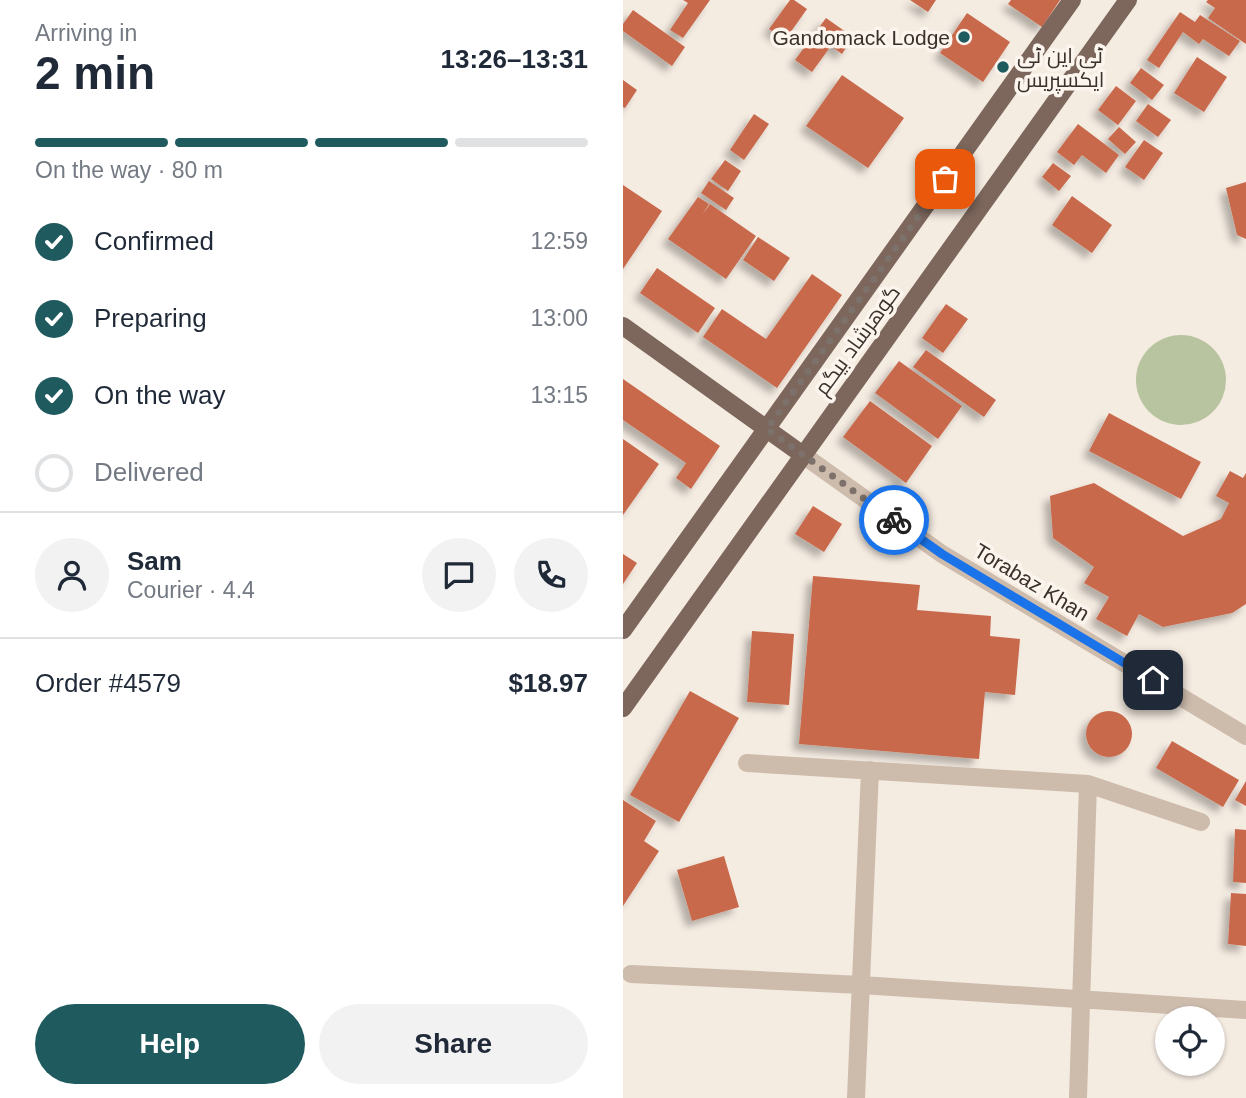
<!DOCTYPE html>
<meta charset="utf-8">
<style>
body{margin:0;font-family:Arial,Cairo,sans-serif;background:#f2f2f3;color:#1f2937;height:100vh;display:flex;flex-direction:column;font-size:26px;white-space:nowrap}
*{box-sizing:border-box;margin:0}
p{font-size:23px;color:#747a83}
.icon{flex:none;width:38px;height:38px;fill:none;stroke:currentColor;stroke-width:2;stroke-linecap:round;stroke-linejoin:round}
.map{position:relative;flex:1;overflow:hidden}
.details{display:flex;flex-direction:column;background:#fff;width:623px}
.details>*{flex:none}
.buttons{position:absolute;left:532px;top:1006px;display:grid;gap:14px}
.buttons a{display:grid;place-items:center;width:70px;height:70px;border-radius:50%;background:#fff;box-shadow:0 2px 5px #0004;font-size:35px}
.pin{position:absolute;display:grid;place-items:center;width:60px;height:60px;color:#fff;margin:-30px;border-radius:14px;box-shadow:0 4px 10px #0006}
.courier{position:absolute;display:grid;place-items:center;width:70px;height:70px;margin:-35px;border:5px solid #1a73e8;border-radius:50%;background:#fff;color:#222;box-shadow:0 2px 9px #0007}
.headline em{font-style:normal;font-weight:600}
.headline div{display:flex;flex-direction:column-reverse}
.headline{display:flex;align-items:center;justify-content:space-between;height:119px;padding:0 35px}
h1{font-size:46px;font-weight:600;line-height:52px}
.bar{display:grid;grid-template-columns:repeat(4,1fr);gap:10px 7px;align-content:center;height:84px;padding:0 35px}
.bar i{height:9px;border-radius:5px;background:#e0e1e3}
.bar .active{background:#1f5a5e}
.bar p{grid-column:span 4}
.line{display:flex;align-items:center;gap:18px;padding:0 35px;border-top:2px solid #e0e1e3}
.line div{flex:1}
.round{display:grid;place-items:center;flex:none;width:74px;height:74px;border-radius:37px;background:#f2f2f3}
ol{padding:0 35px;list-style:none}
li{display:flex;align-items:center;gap:21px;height:77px}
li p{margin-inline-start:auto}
li .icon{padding:7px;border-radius:50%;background:#1f5a5e;color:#fff;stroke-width:4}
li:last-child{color:#747a83}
li i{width:38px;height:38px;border:4px solid #e0e1e3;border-radius:50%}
.button{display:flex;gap:14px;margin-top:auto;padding:14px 35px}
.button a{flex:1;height:80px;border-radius:42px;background:#1f5a5e;color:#fff;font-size:28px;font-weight:600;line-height:80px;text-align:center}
.button a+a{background:#f2f2f3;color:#1f2937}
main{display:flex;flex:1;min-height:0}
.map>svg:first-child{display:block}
.green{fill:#b8c4a0}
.building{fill:#c8694b;filter:url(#shadow)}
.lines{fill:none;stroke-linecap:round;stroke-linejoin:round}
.minor{stroke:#cdbbac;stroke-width:18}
.major{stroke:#7d675c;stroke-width:18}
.done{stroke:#7c716b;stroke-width:7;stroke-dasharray:0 12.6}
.route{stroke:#1a73e8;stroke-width:9}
.poi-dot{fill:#1f5a5e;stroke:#fbf5ee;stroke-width:2.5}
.labels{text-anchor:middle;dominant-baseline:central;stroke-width:7;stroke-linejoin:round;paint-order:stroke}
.poi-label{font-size:21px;fill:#3b302b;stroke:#fbf5ee;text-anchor:end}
.street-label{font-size:21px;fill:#3b302b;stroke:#fbf5ee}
</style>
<main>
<section class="details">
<div class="headline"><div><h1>2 min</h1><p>Arriving in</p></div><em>13:26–13:31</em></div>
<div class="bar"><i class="active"></i><i class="active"></i><i class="active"></i><i></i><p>On the way · 80 m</p></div>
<ol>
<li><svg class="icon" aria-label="check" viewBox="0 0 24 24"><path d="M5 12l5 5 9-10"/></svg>Confirmed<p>12:59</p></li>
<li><svg class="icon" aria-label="check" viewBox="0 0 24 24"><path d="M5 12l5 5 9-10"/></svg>Preparing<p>13:00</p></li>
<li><svg class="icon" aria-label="check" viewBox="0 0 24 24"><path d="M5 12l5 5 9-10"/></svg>On the way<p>13:15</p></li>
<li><i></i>Delivered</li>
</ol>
<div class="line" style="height:126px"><a class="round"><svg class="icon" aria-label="person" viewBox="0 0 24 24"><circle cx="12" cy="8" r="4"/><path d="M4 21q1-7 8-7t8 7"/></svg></a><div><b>Sam</b><p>Courier · 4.4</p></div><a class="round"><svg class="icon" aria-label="chat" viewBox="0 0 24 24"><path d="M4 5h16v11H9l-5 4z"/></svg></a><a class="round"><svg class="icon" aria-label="phone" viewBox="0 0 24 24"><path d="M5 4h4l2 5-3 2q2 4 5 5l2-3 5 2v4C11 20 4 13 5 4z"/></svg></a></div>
<div class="line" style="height:91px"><div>Order #4579</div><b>$18.97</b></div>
<div class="button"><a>Help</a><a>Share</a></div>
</section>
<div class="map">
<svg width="623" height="1098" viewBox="0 0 623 1098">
<defs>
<filter id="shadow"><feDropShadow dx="-6" dy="6" stdDeviation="3.5" flood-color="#0004"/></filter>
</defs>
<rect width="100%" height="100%" fill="#f4ebe1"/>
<path class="green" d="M513 380a45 45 0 1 1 90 0a45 45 0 1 1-90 0Z"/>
<path class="building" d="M60,0h27l-27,38 -13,-8 18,-27z
M167,0h4l13,9 -22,31 -16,-11z
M287,0h26l-8,12z
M388,0h49l-18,27 -34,-23z
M585,0h38v44l-38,-26 7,-10 -9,-6z
M10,10l52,37 -13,19 -49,-35v-7z
M557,12l15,10 5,-7 40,26 -11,15 -26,-17 -4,5 -16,-12 -24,36 -12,-8z
M344,13l43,29 -27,40 -43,-29z
M203,18l27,19 -11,17 -11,-8 -19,26 -17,-12z
M574,57l30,20 -23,35 -30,-19z
M518,68l23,17 -12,15 -22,-17z
M219,75l62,43 -36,50 -62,-42z
M0,80l14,10 -12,18 -2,-1z
M493,86l20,15 -18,24 -20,-15z
M525,104l23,16 -13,17 -22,-16z
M131,114l15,10 -25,36 -14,-10z
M455,124l41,31 -13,18 -24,-18 -8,10 -17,-13z
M496,127l17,15 -11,12 -17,-15z
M521,140l19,13 -19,27 -19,-13z
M102,160l16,11 -13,20 -17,-12z
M430,163l18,13 -12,15 -17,-14z
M86,181l25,17 -8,12 -25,-17z
M623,182v57l-9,-4 -11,-47z
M0,185l39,26 -39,58z
M449,196l40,29 -20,28 -40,-28z
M75,197l11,7 -7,11 8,-11 46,32 -30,43 -58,-40z
M135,237l32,21 -16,23 -31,-21z
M34,268l58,40 -17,25 -58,-40z
M189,274l30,21 -65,93 -74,-51 19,-28 44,30z
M323,304l22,15 -25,34 -21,-15z
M303,350l70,50 -12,17 -71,-50z
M276,361l63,45 -24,33 -63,-46z
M0,379l97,67 -29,43 -15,-11 10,-15 -63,-43z
M247,401l62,45 -26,37 -63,-46z
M486,413l92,49 -20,37 -92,-48z
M0,439l36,25 -36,51z
M607,471l13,7 3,-5v131l-14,9 -69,14 -24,-13 -12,22 -31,-17 13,-22 -25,-14 10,-16 -41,-29 -3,-42 44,-13 89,53 38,-17 8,-16 -13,-7z
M190,506l29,18 -18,28 -29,-18z
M0,554l14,9 -14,21z
M190,576l107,9 -3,25 74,6 -1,20 30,3 -5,56 -30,-3 -6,67 -180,-15z
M129,631l42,3 -5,71 -42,-3z
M67,691l49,27 -60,104 -49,-27z
M463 734a23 23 0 1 1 46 0a23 23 0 1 1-46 0Z
M549,741l67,39 -16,27 -67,-39z
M623,781v25l-11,-6z
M0,800l33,21 -12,20 15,10 -36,55z
M612,829l11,1v53l-13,-1z
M101,856l15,51 -47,14 -15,-51z
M608,893l15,1v52l-18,-2z"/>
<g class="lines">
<path class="minor" d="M180,455l139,99 304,182
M124,763l341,21 113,38
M8,974l230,11 385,25
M233,1098l14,-328
M455,1098l10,-314"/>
<path class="major" d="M0,326l180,129
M0,630l449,-630
M0,708l505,-708"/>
</g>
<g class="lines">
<path class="done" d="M271,520l-127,-91 178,-250"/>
<path class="route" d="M271,520l48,34 211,126"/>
</g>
<g class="poi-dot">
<circle cx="341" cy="37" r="7"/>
<circle cx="380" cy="67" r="7"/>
</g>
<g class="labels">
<g class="poi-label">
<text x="327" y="37">Gandomack Lodge</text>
<text x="394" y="55" text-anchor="start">ٹی این ٹی<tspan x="394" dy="24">ایکسپریس</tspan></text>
</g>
<g class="street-label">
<text transform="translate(234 340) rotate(-54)">گوهرشاد بیگم</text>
<text transform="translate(409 582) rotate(31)">Torabaz Khan</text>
</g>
</g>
</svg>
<div class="buttons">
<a><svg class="icon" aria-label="locate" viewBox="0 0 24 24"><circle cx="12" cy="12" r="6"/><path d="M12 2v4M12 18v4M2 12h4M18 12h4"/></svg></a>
</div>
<div class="pin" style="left:322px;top:179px;background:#ea580c"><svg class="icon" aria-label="bag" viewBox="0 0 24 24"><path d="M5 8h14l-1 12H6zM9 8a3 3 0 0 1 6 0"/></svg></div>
<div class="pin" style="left:530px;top:680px;background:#1f2937"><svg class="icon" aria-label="home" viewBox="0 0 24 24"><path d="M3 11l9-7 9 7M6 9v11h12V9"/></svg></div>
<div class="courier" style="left:271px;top:520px"><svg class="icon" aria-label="bike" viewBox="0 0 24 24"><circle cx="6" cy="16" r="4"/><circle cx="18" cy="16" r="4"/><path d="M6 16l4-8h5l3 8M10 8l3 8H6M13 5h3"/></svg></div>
</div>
</main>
